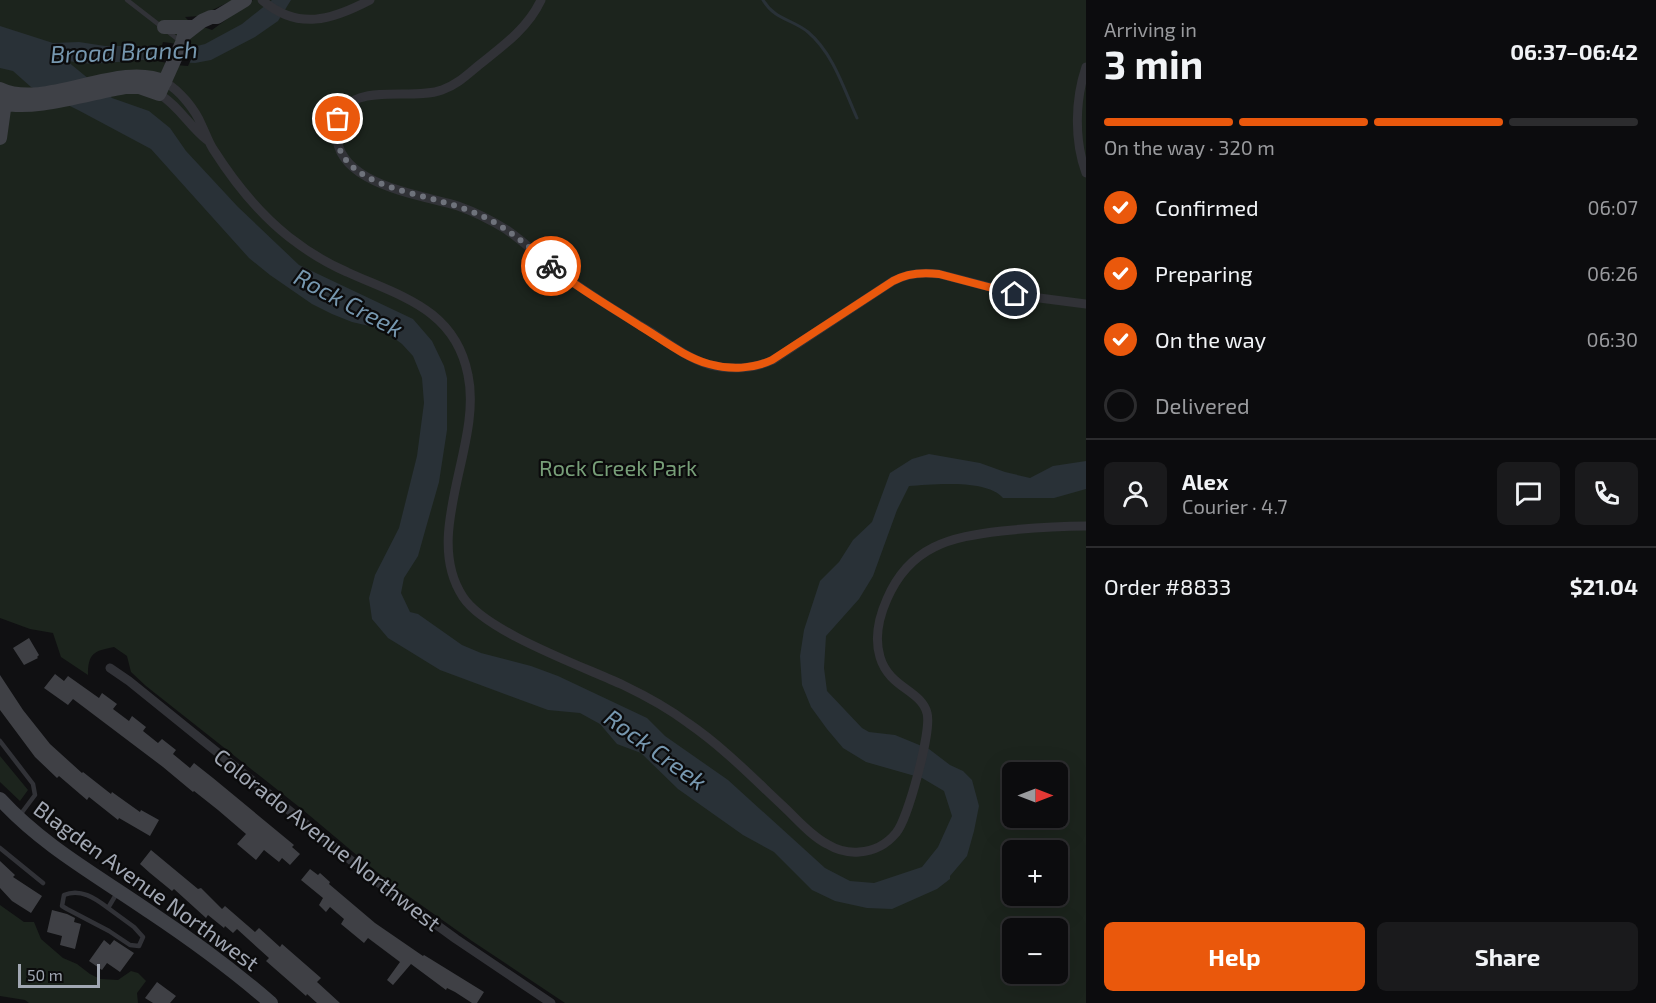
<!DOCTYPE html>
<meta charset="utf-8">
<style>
body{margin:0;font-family:"Exo 2",sans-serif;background:#1a1a1c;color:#f1f3f6;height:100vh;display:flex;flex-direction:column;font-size:22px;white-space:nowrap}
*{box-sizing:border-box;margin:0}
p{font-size:20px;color:#9a9b9e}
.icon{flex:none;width:33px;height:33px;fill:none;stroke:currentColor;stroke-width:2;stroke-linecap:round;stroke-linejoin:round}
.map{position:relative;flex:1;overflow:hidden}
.side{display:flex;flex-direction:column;background:#0c0c0e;width:570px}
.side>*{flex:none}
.needle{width:39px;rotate:90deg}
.controls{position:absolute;left:1002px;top:762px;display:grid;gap:12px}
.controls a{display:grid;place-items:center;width:66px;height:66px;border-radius:9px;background:#0c0c0e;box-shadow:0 6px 24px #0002,0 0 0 2px #2c2c2e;font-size:30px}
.scale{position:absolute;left:18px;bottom:15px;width:82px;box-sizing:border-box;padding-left:6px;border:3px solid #a1a7b3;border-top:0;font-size:16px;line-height:21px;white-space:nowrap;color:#a1a7b3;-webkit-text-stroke:4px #0b0b0c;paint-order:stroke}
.pin{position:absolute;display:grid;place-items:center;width:51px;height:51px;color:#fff;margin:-26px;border:3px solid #fff;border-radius:50%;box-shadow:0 2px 6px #0007}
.courier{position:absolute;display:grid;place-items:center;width:60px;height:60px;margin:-30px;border:4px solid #ea580c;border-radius:50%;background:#fff;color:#222;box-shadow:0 2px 8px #0007}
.head em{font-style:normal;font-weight:700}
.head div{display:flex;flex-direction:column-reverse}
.head{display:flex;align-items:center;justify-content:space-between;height:102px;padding:0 18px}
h1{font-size:39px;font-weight:700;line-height:45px}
.bar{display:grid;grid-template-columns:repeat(4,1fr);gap:9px 6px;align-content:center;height:72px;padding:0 18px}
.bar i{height:8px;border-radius:4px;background:#2c2c2e}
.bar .active{background:#ea580c}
.bar p{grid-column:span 4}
.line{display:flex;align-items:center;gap:15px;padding:0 18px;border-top:2px solid #2c2c2e}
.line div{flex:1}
.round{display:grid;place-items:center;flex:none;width:63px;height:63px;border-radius:9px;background:#1a1a1c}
ol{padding:0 18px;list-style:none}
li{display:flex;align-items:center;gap:18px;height:66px}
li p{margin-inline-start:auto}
li .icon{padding:6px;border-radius:50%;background:#ea580c;color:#fff;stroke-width:4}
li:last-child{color:#9a9b9e}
li i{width:33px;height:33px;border:3px solid #2c2c2e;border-radius:50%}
.button{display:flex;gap:12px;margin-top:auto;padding:12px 18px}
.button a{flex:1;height:69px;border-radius:9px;background:#ea580c;color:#fff;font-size:24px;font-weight:700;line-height:69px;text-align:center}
.button a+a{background:#1a1a1c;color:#f1f3f6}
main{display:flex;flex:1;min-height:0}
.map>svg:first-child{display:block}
.green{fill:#1c241d;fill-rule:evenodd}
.water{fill:#293137}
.pier{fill:#101012}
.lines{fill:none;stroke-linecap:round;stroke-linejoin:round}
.stream{stroke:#293137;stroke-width:3}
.building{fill:#3f4045}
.lane{stroke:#313237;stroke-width:4.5}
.street{stroke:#313237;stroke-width:9}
.secondary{stroke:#3f4147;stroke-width:14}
.done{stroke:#6e727b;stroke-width:6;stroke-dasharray:0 10.8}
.route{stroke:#ea580c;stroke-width:8}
.labels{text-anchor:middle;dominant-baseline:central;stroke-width:4.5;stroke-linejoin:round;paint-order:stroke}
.park-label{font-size:22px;fill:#779e78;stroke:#0b0b0c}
.street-label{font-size:22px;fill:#a1a7b3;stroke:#0b0b0c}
.water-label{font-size:24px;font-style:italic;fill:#7697af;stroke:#0b0b0c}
</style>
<main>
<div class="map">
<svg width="1086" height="1003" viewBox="0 0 1086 1003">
<rect width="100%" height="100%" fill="#101012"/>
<path class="green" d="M0,0h233l-33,16 -15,1 5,5 22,8 41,-30h833v1003h-521l-93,-62 -82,-58 -87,-73 -157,-124 -15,-14 -4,-16 -13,-9c-20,4 -26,6 -26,28l-27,-18 -8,-24 -23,-4 -30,-11zM1012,772h46v46h-46zM1012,850h46v46h-46zM1012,928h46v46h-46z
M0,756l28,34 -8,11 -20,-19z
M0,905l24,17h10l7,17 22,19 14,6 13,10 10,5 18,1 13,-9 7,2 8,8 -9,12 1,10h-109l-4,-3 -25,-4z"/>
<path class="water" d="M272,0h19l-13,21 -23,16 -44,23 -16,3 -53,-3 -50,4 -25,-3 45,37 37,13 21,17 16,23 52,56 61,58 114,54 19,22 12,25 3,12v52l-8,52 -14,49 -7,25 -14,22 -3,15 9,19 8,2 44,31 19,8 50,13 27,10 89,42 18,18 63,44 97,88 25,13 24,2 48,-16 16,-20 14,-31 -8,-25 -22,-13 -56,-16 -23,-14 -16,-19 -16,-22 -9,-22 -2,-29 4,-26 16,-49 19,-19 14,-22 19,-18 18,-49 22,-14 17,-5 51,9 25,9 25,6 23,-12 33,-5v28l-32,9h-51c-15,-19 -70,-14 -94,-12l-12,24 -24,66 -14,23 -33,37 -2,32 3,23 35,37 7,4 26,3 34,14 21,16 13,6 9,9 7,26 -5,25 -7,25 -17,20v3l-13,10 -45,20 -25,-1 -32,-7 -23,-11 -38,-38 -31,-17 -65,-46 -37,-36 -24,-9 -17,-20 -20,-11 -32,-3 -108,-40 -52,-32 -16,-19 -3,-21 6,-23 24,-47 18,-72 7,-53 -2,-25 -9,-22 -11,-12 -20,-15 -30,-7 -20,-8 -20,-10 -42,-29 -21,-17 -98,-109 -73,-39 -47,-23 -18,-16 -13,-3v-42l53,17 26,-1 26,4h92l8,-2 37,-20z"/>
<path class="pier" d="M163,42l8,1 25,6 -8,17 -13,-1 -21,-5 5,-5z"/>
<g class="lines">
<path class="stream" d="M763,0c12,20 29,19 45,32 25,21 36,57 49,86"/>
</g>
<path class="building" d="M29,638l10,17 -2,2 1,1 -14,7 -11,-17z
M55,674l9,7 4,-5 31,22 3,-5 15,11 -4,5 16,12 3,-5 14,11 -3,4 15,12 4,-4 14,11 -3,4 17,14 4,-5 19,15 81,67 -2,2 8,7 -10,11 -8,-7 -3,4 -15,-12 -8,10 -19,-16 9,-10 -28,-24 -24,-19 -1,1 -30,-25 -90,-68 -5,6 -24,-17z
M0,675l23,35 27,34 32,29 1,-1 28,22 1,-2 28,20 1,-2 18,10 -9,16 -31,-18 -1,2 -29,-23 -2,3 -28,-24 -2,2 -22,-21 -35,-47z
M151,850l47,39 3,-1 21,21 3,-3 30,26 4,-4 21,19 2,-3 39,34 -4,4 23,21h-23l-10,-9 -1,2 -40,-35 3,-3 -32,-29 -4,4 -8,-7 -1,2 -16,-13 -2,3 -32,-29 -2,2 -22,-18 -10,-9z
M0,861l15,14 -2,2 29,19 -11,17 -19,-12 -12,-13z
M310,869l8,6 2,-2 10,9 -1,2 46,39 48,33 1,-1 60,37 -7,11h-5l-17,-11 -8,-4 -1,2 -35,-26 -18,21 -6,-5 13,-18 -32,-24 -4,5 -23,-19 3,-5 -14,-12 -4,5 -7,-7 4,-7 -22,-18z
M52,910l15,4 8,4 -1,4 7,2 -6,25 -15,-4 2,-9 -15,-4z
M104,940l6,5 4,-5 20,13 -14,19 -13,-9 -5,7 -13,-9z
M157,982l19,14 -6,7h-17l-8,-5z"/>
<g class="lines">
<path class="lane" d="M127,0l53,41
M0,741l33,43 2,11 -15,20
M0,848l43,35
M108,908c-13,-10 -28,-20 -44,-13l-2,11 5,3 42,22 21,14 9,1 4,-9 -9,-10 -26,-19 9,-15"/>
<path class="street" d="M262,0c36,31 70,20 108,0
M541,0c-13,28 -38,46 -62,65 -11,9 -22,20 -37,25 -33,12 -99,-12 -105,36 -8,58 82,68 121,80 17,6 33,14 49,24 20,14 37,31 56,45 28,21 58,39 88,57 19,12 38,27 59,33 21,5 43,4 63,-5l120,-79c15,-8 30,-9 46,-7l85,22 62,8
M1086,67c-11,33 -12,73 0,106
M165,82c15,9 30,27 37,44 4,8 6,15 11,23 21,33 44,63 76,88 18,14 37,26 58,35 52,24 108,36 121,103 15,69 -47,159 -5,222 23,35 119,69 160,88 23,11 45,23 65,38 35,24 64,54 95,83 14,13 27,29 44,38 10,6 21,9 32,8 15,-1 28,-8 37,-19 12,-14 36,-103 31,-120 -6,-23 -38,-25 -47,-56 -6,-20 -1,-40 7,-58 23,-53 63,-62 115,-68 28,-3 56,-5 84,-5
M159,94c20,12 30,32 48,46
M110,668l19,13 250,202 77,56 95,64"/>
<path class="secondary" d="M164,27h29
M0,89c45,22 119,-29 165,-7
M0,102c29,11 93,-10 125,-15h14l20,7 23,-51 2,-8 18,-14 9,-4h6l28,-17
M0,138l6,-43
M0,799c43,47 98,77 150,113 42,28 83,58 121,91"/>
</g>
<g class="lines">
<path class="done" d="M338,119c-13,58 59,70 98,81 15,4 30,9 44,15 27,12 49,32 71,51"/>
<path class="route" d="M551,266c27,23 59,40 89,60 22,13 44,31 69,38 21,6 44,5 63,-4l121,-79c14,-8 30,-9 46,-7l76,20"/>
</g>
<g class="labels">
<g class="park-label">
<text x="618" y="467">Rock Creek Park</text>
</g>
<g class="street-label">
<text transform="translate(328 839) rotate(38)">Colorado Avenue Northwest</text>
<text transform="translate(147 885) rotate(36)">Blagden Avenue Northwest</text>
</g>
<g class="water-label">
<text transform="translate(124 51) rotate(-2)">Broad Branch</text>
<text transform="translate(349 302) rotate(28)">Rock Creek</text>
<text transform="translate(656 749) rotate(36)">Rock Creek</text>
</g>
</g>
</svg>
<div class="controls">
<a><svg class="needle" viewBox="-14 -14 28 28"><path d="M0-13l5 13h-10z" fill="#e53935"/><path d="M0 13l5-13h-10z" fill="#9a9b9e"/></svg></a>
<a>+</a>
<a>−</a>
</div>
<div class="scale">50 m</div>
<div class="pin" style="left:338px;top:119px;background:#ea580c"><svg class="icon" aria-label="bag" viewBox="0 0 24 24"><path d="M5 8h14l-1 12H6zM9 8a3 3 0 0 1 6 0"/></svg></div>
<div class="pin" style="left:1015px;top:294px;background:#1f2937"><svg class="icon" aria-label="home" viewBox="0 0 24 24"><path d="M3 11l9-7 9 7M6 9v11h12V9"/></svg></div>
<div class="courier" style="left:551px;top:266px"><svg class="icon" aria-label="bike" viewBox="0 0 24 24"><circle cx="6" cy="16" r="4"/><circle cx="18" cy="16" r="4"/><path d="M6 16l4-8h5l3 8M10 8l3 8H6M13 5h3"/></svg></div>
</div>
<section class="side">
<div class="head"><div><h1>3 min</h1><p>Arriving in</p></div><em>06:37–06:42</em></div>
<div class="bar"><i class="active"></i><i class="active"></i><i class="active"></i><i></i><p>On the way · 320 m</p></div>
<ol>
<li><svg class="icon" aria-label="check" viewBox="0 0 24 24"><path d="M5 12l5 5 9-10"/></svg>Confirmed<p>06:07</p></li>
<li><svg class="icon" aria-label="check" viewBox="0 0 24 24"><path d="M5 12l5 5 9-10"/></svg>Preparing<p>06:26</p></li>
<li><svg class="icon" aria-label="check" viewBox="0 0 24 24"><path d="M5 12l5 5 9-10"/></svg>On the way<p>06:30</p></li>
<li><i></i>Delivered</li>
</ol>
<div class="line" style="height:108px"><a class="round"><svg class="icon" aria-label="person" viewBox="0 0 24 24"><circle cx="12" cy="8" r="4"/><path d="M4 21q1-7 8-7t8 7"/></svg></a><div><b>Alex</b><p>Courier · 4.7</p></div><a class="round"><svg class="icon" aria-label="chat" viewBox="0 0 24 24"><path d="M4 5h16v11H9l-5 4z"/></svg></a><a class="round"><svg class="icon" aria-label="phone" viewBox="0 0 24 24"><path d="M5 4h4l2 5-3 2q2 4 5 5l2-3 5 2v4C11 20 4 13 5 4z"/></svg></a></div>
<div class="line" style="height:78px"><div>Order #8833</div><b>$21.04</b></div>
<div class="button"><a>Help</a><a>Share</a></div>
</section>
</main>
